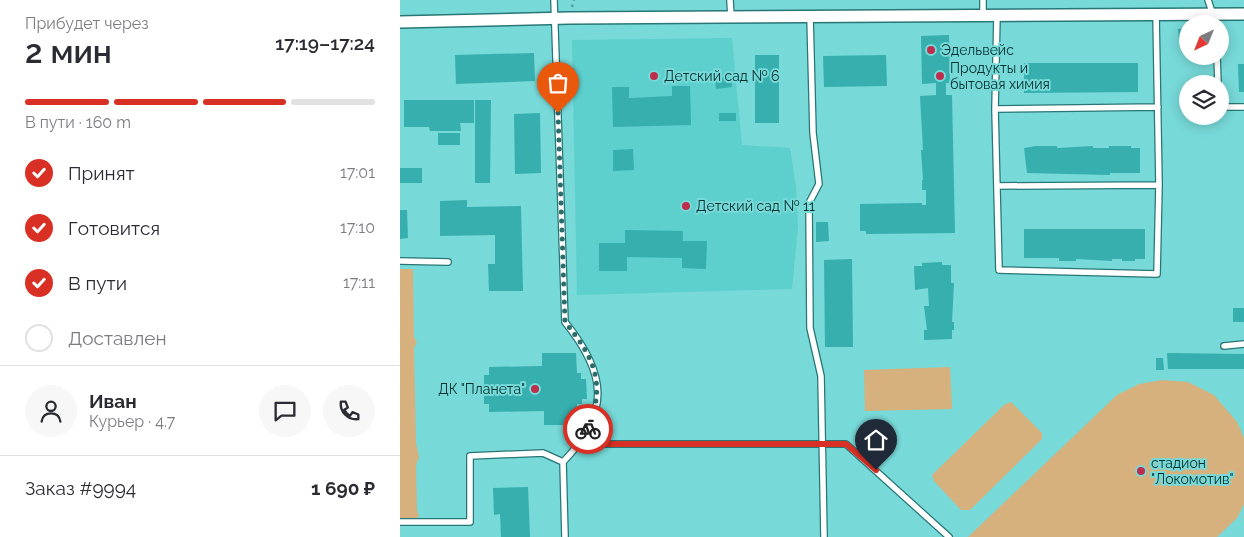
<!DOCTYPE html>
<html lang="ru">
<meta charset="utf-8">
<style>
body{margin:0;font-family:Raleway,sans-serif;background:#f7f7f7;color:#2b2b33;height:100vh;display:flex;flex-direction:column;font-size:19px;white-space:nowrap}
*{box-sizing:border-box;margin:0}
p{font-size:16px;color:#7c7c81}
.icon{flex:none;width:28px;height:28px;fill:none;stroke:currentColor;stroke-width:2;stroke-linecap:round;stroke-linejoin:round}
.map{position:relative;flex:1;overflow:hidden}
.drawer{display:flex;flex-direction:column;background:#fff;width:400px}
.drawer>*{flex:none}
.needle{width:32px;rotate:223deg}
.tools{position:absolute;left:779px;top:15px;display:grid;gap:10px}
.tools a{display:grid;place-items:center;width:50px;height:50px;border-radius:50%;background:#fff;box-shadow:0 2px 12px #0003;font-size:25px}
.pin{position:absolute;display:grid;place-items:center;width:42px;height:42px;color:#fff;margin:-51px -21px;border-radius:50% 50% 50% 0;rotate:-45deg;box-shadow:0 0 5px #0007}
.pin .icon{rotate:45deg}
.courier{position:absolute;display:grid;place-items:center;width:50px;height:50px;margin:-25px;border:4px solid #d93025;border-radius:50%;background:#fff;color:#222;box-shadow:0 1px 6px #0007}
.headline em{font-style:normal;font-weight:600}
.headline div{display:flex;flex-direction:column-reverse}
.headline{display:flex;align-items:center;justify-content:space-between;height:85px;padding:0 25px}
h1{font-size:32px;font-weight:600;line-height:38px}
.bar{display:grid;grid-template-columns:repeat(4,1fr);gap:8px 5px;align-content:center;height:60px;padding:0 25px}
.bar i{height:6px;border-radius:4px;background:#e1e1e2}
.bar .current{background:#d93025}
.bar p{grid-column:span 4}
.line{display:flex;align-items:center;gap:12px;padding:0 25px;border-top:1px solid #e1e1e2}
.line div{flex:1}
.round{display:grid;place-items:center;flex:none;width:52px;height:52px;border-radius:26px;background:#f7f7f7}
ol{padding:0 25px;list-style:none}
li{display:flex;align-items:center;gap:15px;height:55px}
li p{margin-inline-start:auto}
li .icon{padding:5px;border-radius:50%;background:#d93025;color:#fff;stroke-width:4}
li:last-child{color:#7c7c81}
li i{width:28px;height:28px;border:2px solid #e1e1e2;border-radius:50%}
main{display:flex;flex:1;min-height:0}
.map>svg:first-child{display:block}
.built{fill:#5dcfcd}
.green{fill:#d6b07d}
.building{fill:#36afae}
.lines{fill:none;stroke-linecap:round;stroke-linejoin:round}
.service-casing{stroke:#287675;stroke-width:8}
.minor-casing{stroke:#287675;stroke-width:14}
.path{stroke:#4e9e9d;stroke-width:2.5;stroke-dasharray:2.5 4;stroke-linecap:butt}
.service{stroke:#fff;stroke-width:5.5}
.minor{stroke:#fff;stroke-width:11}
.done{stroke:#2c6c6b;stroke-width:5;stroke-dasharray:0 9}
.route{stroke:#d93025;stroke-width:6}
.poi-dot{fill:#be2d4c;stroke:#77d9d8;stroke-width:2}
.labels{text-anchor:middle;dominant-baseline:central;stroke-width:4;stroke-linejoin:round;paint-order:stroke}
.poi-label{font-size:14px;fill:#033130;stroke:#77d9d8;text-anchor:start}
</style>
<main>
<section class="drawer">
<div class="headline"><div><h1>2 мин</h1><p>Прибудет через</p></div><em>17:19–17:24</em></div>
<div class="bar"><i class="current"></i><i class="current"></i><i class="current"></i><i></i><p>В пути · 160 m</p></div>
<ol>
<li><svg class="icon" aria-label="check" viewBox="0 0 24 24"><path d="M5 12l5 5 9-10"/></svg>Принят<p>17:01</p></li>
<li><svg class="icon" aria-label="check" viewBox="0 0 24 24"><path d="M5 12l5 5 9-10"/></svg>Готовится<p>17:10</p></li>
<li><svg class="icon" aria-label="check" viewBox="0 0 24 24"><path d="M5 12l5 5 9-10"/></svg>В пути<p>17:11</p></li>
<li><i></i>Доставлен</li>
</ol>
<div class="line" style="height:90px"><a class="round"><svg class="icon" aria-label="person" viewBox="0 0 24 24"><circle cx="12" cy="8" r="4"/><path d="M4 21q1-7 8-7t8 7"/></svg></a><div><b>Иван</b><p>Курьер · 4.7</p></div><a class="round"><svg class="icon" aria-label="chat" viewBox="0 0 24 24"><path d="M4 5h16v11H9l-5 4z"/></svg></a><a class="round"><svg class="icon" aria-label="phone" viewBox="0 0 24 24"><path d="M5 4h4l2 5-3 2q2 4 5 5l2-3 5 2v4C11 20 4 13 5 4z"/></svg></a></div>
<div class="line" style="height:65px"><div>Заказ #9994</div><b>1 690 ₽</b></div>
</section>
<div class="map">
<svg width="844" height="537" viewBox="0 0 844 537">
<rect width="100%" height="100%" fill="#77d9d8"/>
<path class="built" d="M332,38l10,107 48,3 6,38 2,41 -6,62 -215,6 -5,-255z"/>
<path class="green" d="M0,269h13l1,68 3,5 -3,6 2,95 3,14 -3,8 1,45 2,6 -7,6 -12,3z
M550,367l2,42 -87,2 -1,-41z
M762,380l26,2 26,13 23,27 7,16v66l-7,14 -20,19h-249l149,-142 22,-11z
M611,402l31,31v6l-72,71h-9l-27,-29 -2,-6 72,-70z"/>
<path class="building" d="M788,28v13h-9l-1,-12z
M549,35l1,48h-4v12h6l3,138 -89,1v-3h-6v-27l62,-1v2h4v-15h-4v-10h1l-2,-30h2l-3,-54 16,-1v-12l-14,1 -1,-48z
M134,53l1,28 -79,3 -1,-29z
M355,55h24v68h-24z
M486,55l1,31 -63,1 -1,-31z
M624,63h114v29l-114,1z
M838,64h6v28h-5z
M331,77l1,10 -16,2 -1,-11z
M272,86h18l1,39 -78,2 -1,-40h17v11l43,-2z
M4,100h70v23h-14l1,8h-31l-1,-4h-25z
M75,100h16l-1,83h-15z
M140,113l1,60 -26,1 -1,-60z
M319,113h17v8h-17z
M38,133h22v12h-22z
M636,146h21v2l36,-2v2h16v-2h22v2h9v25h-30v2l-83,-2 -3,-25z
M233,149l1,21 -21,1v-21z
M0,168h22v15h-22z
M67,200v7l54,-1 2,85h-34l-1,-27h7v-29l-55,1v-35z
M0,210h7l1,28 -8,1z
M416,222h12l1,19 -13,1z
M624,229h121v30h-10v2h-13v-2h-10v2l-36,-2v2h-17v-3h-35z
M225,230l58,1v10h24l-1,28 -24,-1v-10l-55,-1v14h-28v-28h26z
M452,259l1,88h-28l-1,-87z
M542,262v3h9v18h3l-2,39h2v8h-2v9l-28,1v-10h3l-3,-24h5l-1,-18 -13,2 -1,-24h8v-3z
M833,308h11v14h-11z
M142,353h34l1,20h4v6h5l1,20h-5v5h-5v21h-33v-14l-55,1v-8h-5v-29h5v-8l53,-1z
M767,353l77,1v15h-76z
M756,358h7l1,12h-8z
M128,487l2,50h-29l-1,-23 -6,1 -1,-27z"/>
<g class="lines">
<defs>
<path id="service" d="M154,0l11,322c42,52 46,90 -2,140l2,75
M330,0l1,17
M583,0v15
M808,0l8,24
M597,15l-2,94 4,161 158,4 2,-89 -3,-171
M410,16l3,117 6,51 -10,19 1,125 11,48 3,161
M817,56l1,28
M820,107h24
M595,109l163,-2
M597,186l162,-1
M0,261l48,1
M824,346l20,-2
M180,444h266l103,93
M0,522h70v-66l73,-3 20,9"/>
<path id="minor" d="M0,22l169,-4 675,-4"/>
</defs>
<use href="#service" class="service-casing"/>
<use href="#minor" class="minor-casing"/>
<path class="path" d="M172,7l2,-7"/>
<use href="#service" class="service"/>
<use href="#minor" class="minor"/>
</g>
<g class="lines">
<path class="done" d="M158,113l7,209c30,37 41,61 23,107"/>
<path class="route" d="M188,429l-8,15h266l30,26"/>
</g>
<g class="poi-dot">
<circle cx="531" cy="50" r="5"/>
<circle cx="254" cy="76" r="5"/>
<circle cx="540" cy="76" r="5"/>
<circle cx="286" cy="206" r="5"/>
<circle cx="135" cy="389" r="5"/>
<circle cx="741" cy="471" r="5"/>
</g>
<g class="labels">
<g class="poi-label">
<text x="541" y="50">Эдельвейс</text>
<text x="550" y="68">Продукты и<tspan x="550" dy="16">бытовая химия</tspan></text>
<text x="264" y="76">Детский сад № 6</text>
<text x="296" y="206">Детский сад № 11</text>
<text x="125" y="389" text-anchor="end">ДК "Планета"</text>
<text x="751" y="463">стадион<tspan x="751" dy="16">"Локомотив"</tspan></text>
</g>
</g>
</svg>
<div class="tools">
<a><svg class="needle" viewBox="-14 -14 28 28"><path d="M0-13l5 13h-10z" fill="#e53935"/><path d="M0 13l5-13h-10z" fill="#7c7c81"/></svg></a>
<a><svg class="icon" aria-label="layers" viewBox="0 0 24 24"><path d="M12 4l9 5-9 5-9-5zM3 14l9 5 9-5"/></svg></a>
</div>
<div class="pin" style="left:158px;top:113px;background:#ea580c"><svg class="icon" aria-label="bag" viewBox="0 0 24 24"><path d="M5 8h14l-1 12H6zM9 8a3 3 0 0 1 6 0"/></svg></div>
<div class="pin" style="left:476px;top:470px;background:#1f2937"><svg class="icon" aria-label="home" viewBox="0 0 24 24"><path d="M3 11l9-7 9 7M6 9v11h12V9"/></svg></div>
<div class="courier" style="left:188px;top:429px"><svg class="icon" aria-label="bike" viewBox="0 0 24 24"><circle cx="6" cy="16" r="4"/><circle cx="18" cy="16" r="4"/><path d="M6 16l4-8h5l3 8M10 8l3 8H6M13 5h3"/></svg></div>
</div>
</main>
